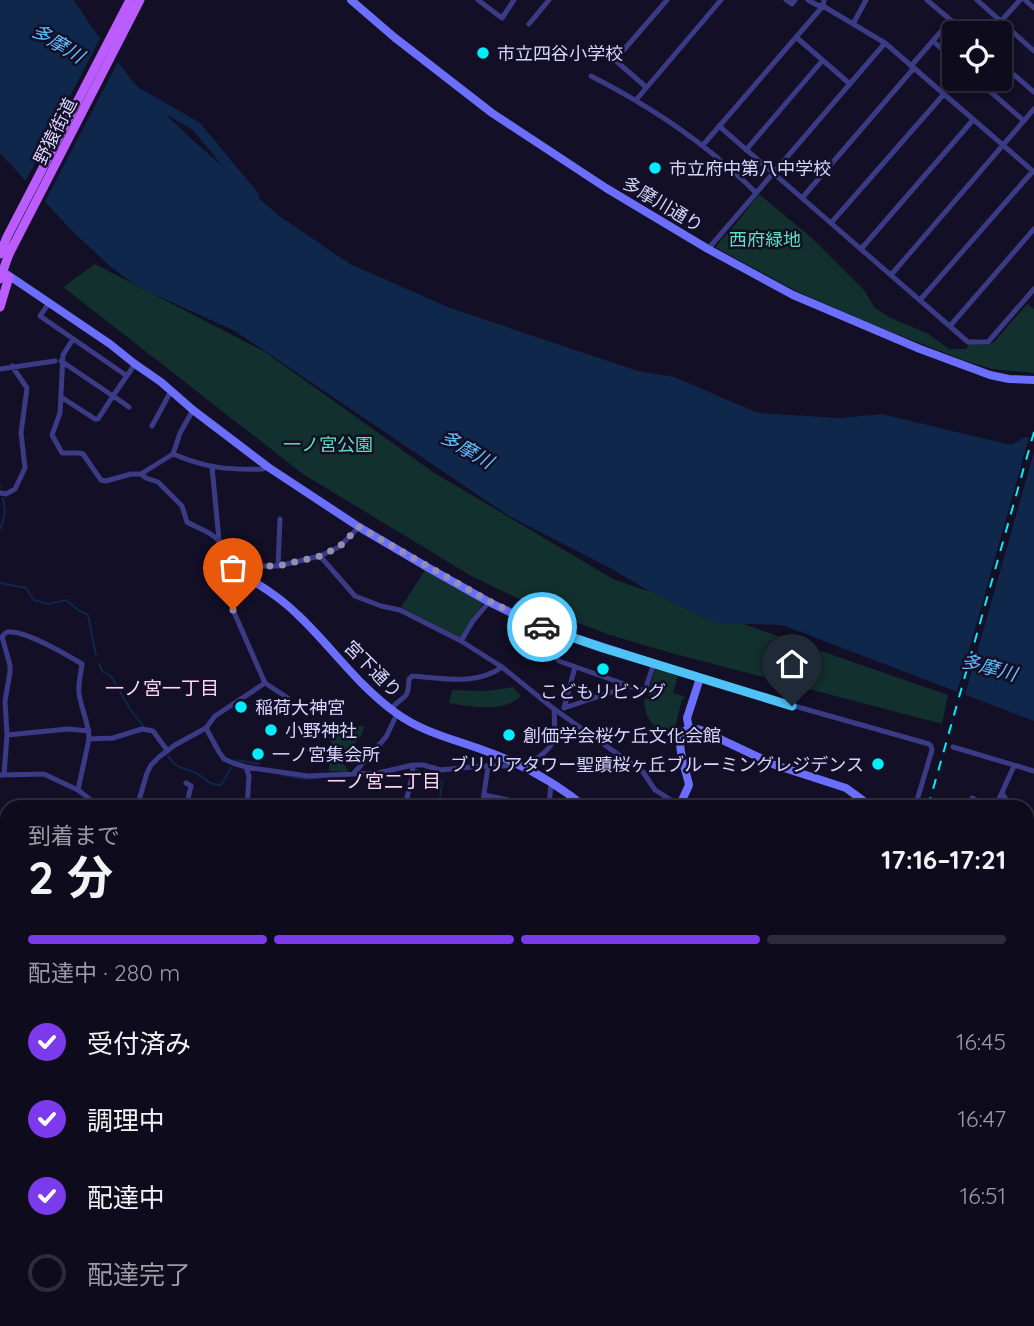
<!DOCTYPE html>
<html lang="ja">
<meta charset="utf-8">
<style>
body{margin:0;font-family:Quicksand,"Noto Sans JP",sans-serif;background:#171425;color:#f1f3f6;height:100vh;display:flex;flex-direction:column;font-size:26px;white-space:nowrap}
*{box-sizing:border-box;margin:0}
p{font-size:23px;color:#9b9ba3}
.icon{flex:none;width:38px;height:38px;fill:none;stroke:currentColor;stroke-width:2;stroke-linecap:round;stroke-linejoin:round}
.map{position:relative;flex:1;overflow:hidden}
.panel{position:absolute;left:0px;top:800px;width:1034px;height:527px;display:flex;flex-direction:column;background:#0e0b1c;border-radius:21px 21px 0 0;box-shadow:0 4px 10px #0003,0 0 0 2px #2e2b3b}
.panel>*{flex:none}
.fabs{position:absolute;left:942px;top:21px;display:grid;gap:14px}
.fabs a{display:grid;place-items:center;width:70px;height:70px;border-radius:7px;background:#0e0b1c;box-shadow:0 4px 10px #0003,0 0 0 2px #2e2b3b;font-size:35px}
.pin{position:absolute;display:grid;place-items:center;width:60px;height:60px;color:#fff;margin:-72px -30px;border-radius:50% 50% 50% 0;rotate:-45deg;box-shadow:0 0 7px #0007}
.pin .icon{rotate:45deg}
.courier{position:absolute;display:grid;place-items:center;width:70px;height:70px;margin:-35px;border:5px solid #4fc3f7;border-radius:50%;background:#fff;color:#222;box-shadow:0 2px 9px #0007}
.overview em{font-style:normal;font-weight:700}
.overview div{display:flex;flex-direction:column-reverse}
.overview{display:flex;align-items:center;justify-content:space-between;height:119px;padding:0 28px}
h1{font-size:46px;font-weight:700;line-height:52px}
.bar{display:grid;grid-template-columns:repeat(4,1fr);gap:10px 7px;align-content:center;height:84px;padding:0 28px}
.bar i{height:9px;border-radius:5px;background:#2e2b3b}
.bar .active{background:#7c3aed}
.bar p{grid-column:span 4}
ol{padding:0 28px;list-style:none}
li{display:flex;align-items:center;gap:21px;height:77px}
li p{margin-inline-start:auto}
li .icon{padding:7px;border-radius:50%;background:#7c3aed;color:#fff;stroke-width:4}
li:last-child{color:#9b9ba3}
li i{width:38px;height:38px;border:4px solid #2e2b3b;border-radius:50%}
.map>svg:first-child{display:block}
.green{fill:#12302d}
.water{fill:#0e274b}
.pier{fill:#120f26}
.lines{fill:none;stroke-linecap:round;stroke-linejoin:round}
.stream{stroke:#0e274b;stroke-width:2}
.river{stroke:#0e274b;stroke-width:10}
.street{stroke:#3a3b84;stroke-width:5}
.secondary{stroke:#6c6efe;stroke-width:8}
.primary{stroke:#bb5cfe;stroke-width:9}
.rail{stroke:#01effd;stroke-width:2;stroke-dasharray:10 9;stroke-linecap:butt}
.primary-bridge{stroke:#bb5cfe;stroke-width:9}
.done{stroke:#928fb3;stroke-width:7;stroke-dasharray:0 12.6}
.route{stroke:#4fc3f7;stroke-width:9}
.poi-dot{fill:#01effd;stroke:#120f26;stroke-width:2.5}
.labels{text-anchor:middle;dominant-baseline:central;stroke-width:5;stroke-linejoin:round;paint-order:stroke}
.poi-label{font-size:18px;fill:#d7d4ff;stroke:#120f26;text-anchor:start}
.street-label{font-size:18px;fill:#d7d4ff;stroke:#120f26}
.park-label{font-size:18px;fill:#60dfba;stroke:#120f26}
.water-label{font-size:19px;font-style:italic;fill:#63bdfe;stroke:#120f26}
.neighbourhood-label{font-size:19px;fill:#ffd6f2;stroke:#120f26}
</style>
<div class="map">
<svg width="1034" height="1326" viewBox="0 0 1034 1326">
<rect width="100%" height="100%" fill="#120f26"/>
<path class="green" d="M759,194l54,45 51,51 11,18 16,10 36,15 22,16h17l3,-5 19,1 6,-3 33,-38 7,5v64l-42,-4 -26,-8 -95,-37 -75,-33 -81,-44 19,-21z
M95,264l170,88 168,120 180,107 335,116 -6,29 -271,-71 -61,-18 -72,-27 -65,-31 -170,-103 -240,-187z
M427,567l57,34 -23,40 -60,-34z
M655,669l23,7 -5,17 13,4 -4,3 -8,31 -4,1 -3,4c-14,-9 -23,-19 -23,-37l6,-1 -2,-4z
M513,687l8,9c-17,17 -50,11 -72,7l3,-13 34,1z
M358,726h6c-2,16 -17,22 -21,37l6,9 -20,-1 3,-42 24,2z"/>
<path class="water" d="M0,0h74l17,26 43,57 54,53 90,79 72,49 100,44 188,63 36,6 84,36 82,5 42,-4 129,31 14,-8 9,2v282l-252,-96 -68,-2 -65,-32 -37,-22 -103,-53 -274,-185 -97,-44 -26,-19 -41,-38 -71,-77z"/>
<path class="pier" d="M102,35l18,23 -77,147 -19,-21z
M1030,434l4,2v16l-70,246 -8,-2z"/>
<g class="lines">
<path class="stream" d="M0,486h1
M0,529c5,-11 6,-19 3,-31
M0,583l26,5 8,12 15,4 17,-4 12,10 10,5 8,40
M99,664l3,7 9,5 19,33 13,17
M168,756c9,14 15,11 28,17 11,6 12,12 25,12l10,-17
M236,760l23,4
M415,769l18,10 9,3 -3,24 33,-1 8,2
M282,775l22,4 15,-1
M1027,909l7,7
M0,1095l7,2"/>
<path class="river" d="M140,94l56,32 58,70
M0,1194l7,6
M1027,1239l7,2
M149,1320l8,6
M614,1326l24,-6"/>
<path class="street" d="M478,0l24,18 12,-18
M786,0l6,4 3,-4
M808,0l9,5 6,1 62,37 149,129
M927,0l39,33
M977,0l57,51
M1025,0l9,8
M1001,21l19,-21
M529,24l20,-24
M853,24l13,-24
M796,37l54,47
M933,41l21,19
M999,62l35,30
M911,66l40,-46
M591,76c49,25 95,54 136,90 10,9 20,17 28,26
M976,79l48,42
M646,87l-31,-27 52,-60
M636,100l85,-100
M719,126l249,216h20l46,-53
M703,145l120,-139 1,-6
M746,150l76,-89
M802,198l112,-130
M831,223l113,-129
M708,249l177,-206
M861,249l112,-129
M891,275l143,-166
M920,300l113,-129
M49,303l-9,13 87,60
M950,326l84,-97
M73,339l-10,16 -3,58 -8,22 10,18h17l4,1 18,26 5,1 25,-7h10l5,4 12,4 24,24 5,16c10,6 30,12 34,23 4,7 2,15 7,22l-2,17 7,26 32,73
M61,361l52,35 22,-32
M0,369l55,-8
M61,397l34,22h3l15,-23 16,11
M152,426l19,-35
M173,454l7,-21 13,-23
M212,467l7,73
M141,474l32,-20c33,14 55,16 90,15l5,-2
M0,493l6,1 9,-5 10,-21 -4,-35 6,-45 -15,-22
M320,556l35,40 26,10 19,4 61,31 41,26 52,42 89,63 12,18 24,15
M278,566l2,-47
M237,571l8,-5h33l42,-10 19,-9 20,-20
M548,629l-1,13 12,19 82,29h4l9,-27
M461,641l12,-20 16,-19
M700,678l55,17 174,49 2,2 1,4 -17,57
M265,683l23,15
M564,708l54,-18 4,-6
M564,708l11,-41
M391,709c13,-16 17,-6 18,-30l3,-3c31,2 64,10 90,-9
M206,728l13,24 5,7 9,4 13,4 62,9 70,-3 35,-8h10l18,5 39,-4h31l5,-3
M7,735l61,-6 21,2
M89,739l24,-1 29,-9 11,2 14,19
M953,747l81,24
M246,767l3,9 -2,31
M525,767c30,-22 31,-20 29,-58
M354,773l32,-36 11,-23
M0,775l44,-1 34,16 22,17
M4,775l3,-40 -2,-34 5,-29v-7l-8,-28c3,-3 3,-6 9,-5 16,0 56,23 71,32 -1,9 -4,19 -3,29 2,16 10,30 10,46l-11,51
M1002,793l9,14
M484,795l58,12
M972,798l19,9 7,-6 16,-35
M405,806l7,-29 1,-12
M137,807l10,-34 4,-8 8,-8 16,-12 31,-17 9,-12 50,-33
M186,807l5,-21 -5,-3
M482,807l6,-40
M549,807l2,-24
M1027,836l7,-3
M0,837l7,4
M1027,861l5,-8
M1027,885l7,6
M0,917l5,-19
M0,1000l7,-20
M1027,1000l7,3
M0,1023l7,-1
M1027,1049l7,2
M0,1053l7,-1
M0,1082l7,-1
M1027,1143l7,3
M1027,1217l7,2
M0,1219l7,6
M1027,1258l7,2
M128,1320l9,6
M197,1320l11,6
M385,1320l3,2 43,4
M522,1320v6
M790,1320l1,6
M947,1320l5,6
M235,1322l23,4
M338,1326l1,-6
M461,1326l1,-6
M538,1326l25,-6
M693,1326l25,-6"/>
<path class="secondary" d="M351,0l43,37 98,76 114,75 102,61 85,46 127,54 70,26 19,4 25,1
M5,273l105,71 25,20 26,18 32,28 75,57 91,60 68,40 62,35 49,24 162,52 -13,40 2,11
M228,567c25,13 50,28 70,48 33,31 60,71 98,98 26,19 57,26 87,37 37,13 72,32 102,57
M679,807l10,-22c-2,-14 -25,-65 12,-55l74,35 71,23 26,19
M1027,1171l7,-1
M0,1175l7,-1
M1027,1288h7
M669,1320l1,6
M964,1326l1,-6"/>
<path class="primary" d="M0,254l7,-17 123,-237
M9,254l131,-254
M0,307l9,-30
M0,887l7,2
M0,897l7,2
M1027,1099l7,2
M1027,1110l7,2"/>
<path class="rail" d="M928,807l106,-375
M0,820l7,2"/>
<path class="primary-bridge" d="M0,279l9,-25"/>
</g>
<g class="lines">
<path class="done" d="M233,610l-7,-26 2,-17 9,4 8,-5h33l42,-10 19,-9 20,-20 130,74 53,26"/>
<path class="route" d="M542,627l61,21 189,58"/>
</g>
<g class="poi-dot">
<circle cx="483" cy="53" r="7"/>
<circle cx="655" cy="168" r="7"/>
<circle cx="603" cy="669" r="7"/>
<circle cx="241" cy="707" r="7"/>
<circle cx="271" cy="730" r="7"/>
<circle cx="509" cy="735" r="7"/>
<circle cx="258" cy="754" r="7"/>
<circle cx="878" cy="764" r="7"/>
</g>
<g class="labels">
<g class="poi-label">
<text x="497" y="53">市立四谷小学校</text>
<text x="669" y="168">市立府中第八中学校</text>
<text x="603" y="691" text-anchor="middle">こどもリビング</text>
<text x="255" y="707">稲荷大神宮</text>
<text x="285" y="730">小野神社</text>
<text x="523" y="735">創価学会桜ケ丘文化会館</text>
<text x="272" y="754">一ノ宮集会所</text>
<text x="864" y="764" text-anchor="end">ブリリアタワー聖蹟桜ヶ丘ブルーミングレジデンス</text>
</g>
<g class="street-label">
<text transform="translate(55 131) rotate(-63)">野猿街道</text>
<text transform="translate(663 204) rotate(31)">多摩川通り</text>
<text transform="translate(373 669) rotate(45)">宮下通り</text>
</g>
<g class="park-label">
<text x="765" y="239">西府緑地</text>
<text x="328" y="444">一ノ宮公園</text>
</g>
<g class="water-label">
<text transform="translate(58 43) rotate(31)">多摩川</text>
<text transform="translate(467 449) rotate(30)">多摩川</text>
<text transform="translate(989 667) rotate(15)">多摩川</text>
</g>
<g class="neighbourhood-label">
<text x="162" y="688">一ノ宮一丁目</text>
<text x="384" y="781">一ノ宮二丁目</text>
</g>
</g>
</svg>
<div class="fabs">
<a><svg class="icon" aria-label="locate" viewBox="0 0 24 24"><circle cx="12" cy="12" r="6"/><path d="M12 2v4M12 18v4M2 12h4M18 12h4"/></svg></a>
</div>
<div class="pin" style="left:233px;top:610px;background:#ea580c"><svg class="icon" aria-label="bag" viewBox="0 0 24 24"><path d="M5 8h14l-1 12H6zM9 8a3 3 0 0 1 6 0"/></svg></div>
<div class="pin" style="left:792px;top:706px;background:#1f2937"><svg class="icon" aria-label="home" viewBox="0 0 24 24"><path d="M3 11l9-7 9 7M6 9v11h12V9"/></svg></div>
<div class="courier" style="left:542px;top:627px"><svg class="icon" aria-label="car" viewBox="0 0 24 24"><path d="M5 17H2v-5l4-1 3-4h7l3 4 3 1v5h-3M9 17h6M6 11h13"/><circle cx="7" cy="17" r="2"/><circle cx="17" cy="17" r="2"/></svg></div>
<section class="panel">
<div class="overview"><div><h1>2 分</h1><p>到着まで</p></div><em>17:16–17:21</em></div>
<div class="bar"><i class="active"></i><i class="active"></i><i class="active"></i><i></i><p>配達中 · 280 m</p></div>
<ol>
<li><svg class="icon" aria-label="check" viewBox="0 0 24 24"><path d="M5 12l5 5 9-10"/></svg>受付済み<p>16:45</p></li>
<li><svg class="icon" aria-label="check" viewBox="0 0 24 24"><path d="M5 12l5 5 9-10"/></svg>調理中<p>16:47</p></li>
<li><svg class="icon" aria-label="check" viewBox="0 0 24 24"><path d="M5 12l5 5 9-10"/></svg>配達中<p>16:51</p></li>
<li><i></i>配達完了</li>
</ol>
</section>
</div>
